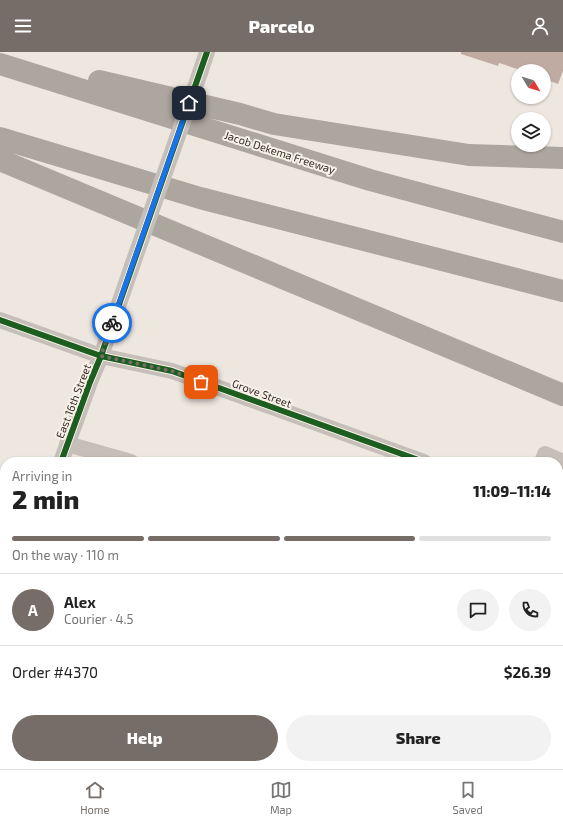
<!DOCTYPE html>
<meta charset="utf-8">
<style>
body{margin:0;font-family:"Exo 2",sans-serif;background:#f2f2f2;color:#222;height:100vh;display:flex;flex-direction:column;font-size:15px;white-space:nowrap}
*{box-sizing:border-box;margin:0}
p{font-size:13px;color:#767676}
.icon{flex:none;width:22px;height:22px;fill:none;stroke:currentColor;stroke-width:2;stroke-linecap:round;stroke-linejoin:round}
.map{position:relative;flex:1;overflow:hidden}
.details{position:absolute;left:0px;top:405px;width:563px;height:312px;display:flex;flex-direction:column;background:#fff;border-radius:16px 16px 0 0;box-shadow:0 1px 3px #0004}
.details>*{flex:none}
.needle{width:26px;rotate:128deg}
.fabs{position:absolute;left:511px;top:12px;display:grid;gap:8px}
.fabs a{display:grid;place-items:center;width:40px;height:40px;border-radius:50%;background:#fff;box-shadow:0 1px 3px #0004;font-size:20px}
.pin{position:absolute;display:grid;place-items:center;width:34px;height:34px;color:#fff;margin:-17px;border-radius:8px;box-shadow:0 2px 6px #0006}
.courier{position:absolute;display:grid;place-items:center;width:40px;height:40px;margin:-20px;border:3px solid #1a73e8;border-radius:50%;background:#fff;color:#222;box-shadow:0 1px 5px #0007}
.headline em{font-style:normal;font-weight:800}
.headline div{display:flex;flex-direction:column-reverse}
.headline{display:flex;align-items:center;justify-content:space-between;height:68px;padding:0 12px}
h1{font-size:26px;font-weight:800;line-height:30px}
.bar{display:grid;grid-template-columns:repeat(4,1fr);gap:6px 4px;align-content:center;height:48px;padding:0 12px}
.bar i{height:5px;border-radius:3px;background:#e0e0e0}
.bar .selected{background:#766d68}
.bar p{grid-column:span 4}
.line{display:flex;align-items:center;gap:10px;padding:0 12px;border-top:1px solid #e0e0e0}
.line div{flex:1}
.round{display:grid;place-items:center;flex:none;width:42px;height:42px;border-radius:21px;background:#f2f2f2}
.cta{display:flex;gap:8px;margin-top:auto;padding:8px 12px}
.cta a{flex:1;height:46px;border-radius:24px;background:#766d68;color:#fff;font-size:16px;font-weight:800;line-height:46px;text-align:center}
.cta a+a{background:#f2f2f2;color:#222}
header{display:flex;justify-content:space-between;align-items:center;height:52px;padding:0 12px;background:#766d68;color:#fff;font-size:18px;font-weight:800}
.tabs{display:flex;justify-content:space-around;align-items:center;height:56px;border-top:1px solid #e0e0e0;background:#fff;font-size:11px;color:#767676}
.tabs a{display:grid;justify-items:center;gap:2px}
.tabs .selected{color:#766d68}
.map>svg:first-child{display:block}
.building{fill:#c0aba2}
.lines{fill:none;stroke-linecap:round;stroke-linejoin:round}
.minor{stroke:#c6bfb9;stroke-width:16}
.highway{stroke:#aca69f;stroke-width:22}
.minor-bridge{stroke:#c6bfb9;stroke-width:16}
.cycleway-casing{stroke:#f9f1e7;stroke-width:8}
.cycleway{stroke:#1b5e20;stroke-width:6}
.done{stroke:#766d68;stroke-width:4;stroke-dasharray:0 7.2}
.route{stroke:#1a73e8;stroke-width:5}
.labels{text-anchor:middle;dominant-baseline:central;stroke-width:4;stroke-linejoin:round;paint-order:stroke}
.street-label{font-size:11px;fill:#362c27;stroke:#f9f1e7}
</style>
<header><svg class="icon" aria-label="menu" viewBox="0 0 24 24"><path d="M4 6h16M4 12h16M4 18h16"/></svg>Parcelo<svg class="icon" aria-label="person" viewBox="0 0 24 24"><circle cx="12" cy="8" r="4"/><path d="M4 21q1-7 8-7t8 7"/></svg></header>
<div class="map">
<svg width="563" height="717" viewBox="0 0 563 717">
<rect width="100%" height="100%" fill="#ede7e0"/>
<path class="building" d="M461,0h102v19l-5,13 -14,-5v-8h-20l-25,-8 -1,3 -37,-12z"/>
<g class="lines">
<path class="minor" d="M200,21l7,-21
M0,268l101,36 71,15 252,91
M67,392l64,18
M61,410l29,-80 11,-26 31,-90
M542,410l3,-8 18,8
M558,448l5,2
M558,494l5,2
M0,508l5,2
M558,559l5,3
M0,583l5,-14
M558,598l5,2
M558,640l5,2
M0,665l5,2
M558,666l5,-13
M558,685l5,2
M105,712l7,5
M509,712l15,5
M394,717l2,-5
M537,717l2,-5"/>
<path class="highway" d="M0,12l370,116 193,52
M99,29l141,33 34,10 195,31 94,3
M0,86l200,60 363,93
M0,108l563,235"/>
<path class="minor-bridge" d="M132,214l68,-193"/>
<defs>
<path id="cycleway" d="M0,268l101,36 71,15 252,91
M61,410l29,-80 11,-26 106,-304"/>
</defs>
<use href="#cycleway" class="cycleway-casing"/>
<use href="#cycleway" class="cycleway"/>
</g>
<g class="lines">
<path class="done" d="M112,271l-11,33 71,15 29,11"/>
<path class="route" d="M112,271l77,-220"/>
</g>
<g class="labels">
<g class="street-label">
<text transform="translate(280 100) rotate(18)">Jacob Dekema Freeway</text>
<text transform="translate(262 341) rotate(20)">Grove Street</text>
<text transform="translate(73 349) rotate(-69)">East 16th Street</text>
</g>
</g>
</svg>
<div class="fabs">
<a><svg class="needle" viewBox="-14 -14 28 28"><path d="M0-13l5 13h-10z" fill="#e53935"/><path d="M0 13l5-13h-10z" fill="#767676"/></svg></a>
<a><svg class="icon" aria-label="layers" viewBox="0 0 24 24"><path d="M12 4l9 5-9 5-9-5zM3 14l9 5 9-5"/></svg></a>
</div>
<div class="pin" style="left:201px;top:330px;background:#ea580c"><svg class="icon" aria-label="bag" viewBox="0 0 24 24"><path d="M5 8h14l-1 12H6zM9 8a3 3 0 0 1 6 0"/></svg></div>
<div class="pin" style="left:189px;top:51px;background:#1f2937"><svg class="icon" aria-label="home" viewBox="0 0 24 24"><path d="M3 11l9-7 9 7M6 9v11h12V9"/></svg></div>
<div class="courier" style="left:112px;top:271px"><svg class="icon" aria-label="bike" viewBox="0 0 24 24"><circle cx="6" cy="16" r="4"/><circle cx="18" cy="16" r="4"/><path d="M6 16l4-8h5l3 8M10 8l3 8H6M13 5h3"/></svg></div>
<section class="details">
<div class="headline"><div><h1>2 min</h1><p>Arriving in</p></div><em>11:09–11:14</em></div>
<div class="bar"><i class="selected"></i><i class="selected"></i><i class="selected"></i><i></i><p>On the way · 110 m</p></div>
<div class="line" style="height:72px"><b class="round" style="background:#766d68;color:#fff">A</b><div><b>Alex</b><p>Courier · 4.5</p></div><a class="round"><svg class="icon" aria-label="chat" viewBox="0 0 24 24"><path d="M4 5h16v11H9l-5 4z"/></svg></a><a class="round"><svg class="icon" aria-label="phone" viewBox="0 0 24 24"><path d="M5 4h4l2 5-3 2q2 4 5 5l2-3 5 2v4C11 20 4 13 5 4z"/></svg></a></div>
<div class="line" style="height:52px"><div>Order #4370</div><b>$26.39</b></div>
<div class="cta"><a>Help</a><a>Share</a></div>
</section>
</div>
<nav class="tabs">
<a class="selected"><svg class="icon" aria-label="home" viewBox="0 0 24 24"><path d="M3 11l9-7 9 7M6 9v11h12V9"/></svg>Home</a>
<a><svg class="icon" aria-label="map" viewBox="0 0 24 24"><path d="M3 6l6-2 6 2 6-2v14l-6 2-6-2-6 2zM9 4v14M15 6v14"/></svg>Map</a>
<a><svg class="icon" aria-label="saved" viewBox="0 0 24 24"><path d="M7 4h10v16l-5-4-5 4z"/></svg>Saved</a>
</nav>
